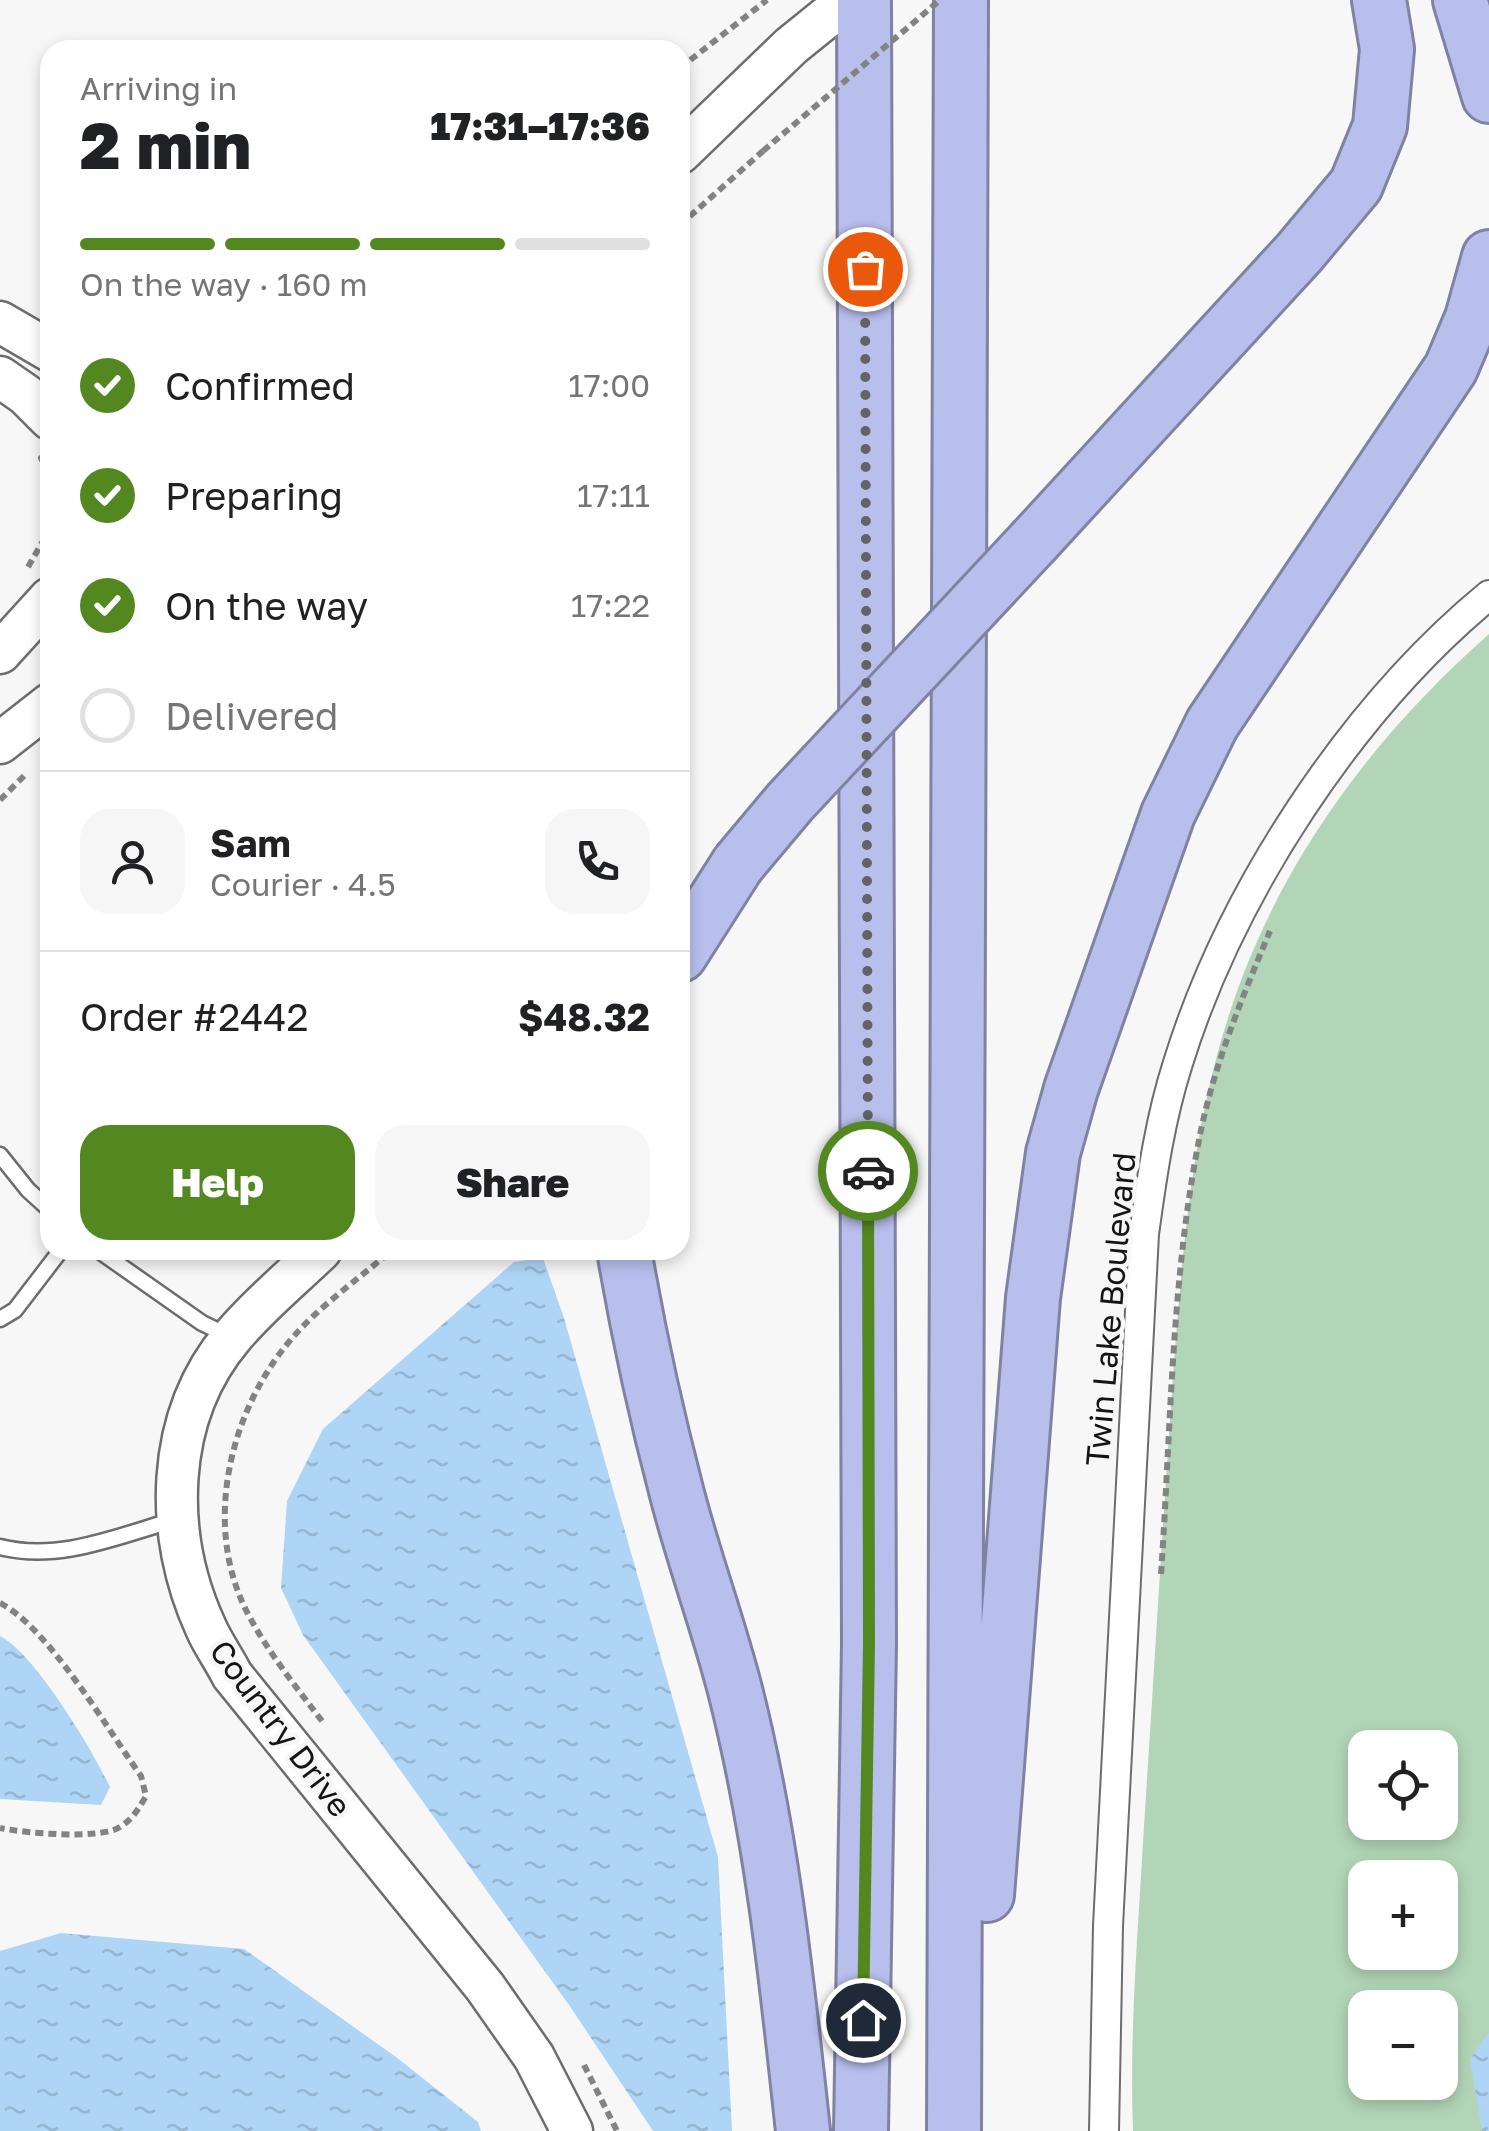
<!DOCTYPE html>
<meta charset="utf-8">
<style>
body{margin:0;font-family:"Golos Text",sans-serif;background:#f6f6f6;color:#202124;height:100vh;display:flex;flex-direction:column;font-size:38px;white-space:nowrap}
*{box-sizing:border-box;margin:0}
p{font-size:32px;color:#757577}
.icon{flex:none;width:55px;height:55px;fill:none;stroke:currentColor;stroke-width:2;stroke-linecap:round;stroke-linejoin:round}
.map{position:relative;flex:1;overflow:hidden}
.sheet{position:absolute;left:40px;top:40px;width:650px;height:1220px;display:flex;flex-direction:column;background:#fff;border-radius:30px;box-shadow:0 5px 15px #0003}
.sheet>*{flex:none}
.tools{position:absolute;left:1348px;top:1730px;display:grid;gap:20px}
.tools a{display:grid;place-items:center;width:110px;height:110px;border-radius:20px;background:#fff;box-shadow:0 5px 15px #0003;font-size:50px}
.pin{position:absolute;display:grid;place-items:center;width:85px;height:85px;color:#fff;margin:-42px;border:5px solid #fff;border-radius:50%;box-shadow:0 2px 10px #0007}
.courier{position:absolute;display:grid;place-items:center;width:100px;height:100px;margin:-50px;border:8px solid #538820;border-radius:50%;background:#fff;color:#222;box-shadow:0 2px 12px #0007}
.head em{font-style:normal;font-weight:800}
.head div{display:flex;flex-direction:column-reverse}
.head{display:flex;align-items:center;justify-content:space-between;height:170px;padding:0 40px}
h1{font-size:65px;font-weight:800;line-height:75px}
.bar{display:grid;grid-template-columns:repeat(4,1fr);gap:15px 10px;align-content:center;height:120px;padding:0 40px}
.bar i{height:12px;border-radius:8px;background:#e0e0e0}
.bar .current{background:#538820}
.bar p{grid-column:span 4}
.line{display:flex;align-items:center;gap:25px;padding:0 40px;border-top:2px solid #e0e0e0}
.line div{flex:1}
.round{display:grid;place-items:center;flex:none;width:105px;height:105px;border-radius:30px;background:#f6f6f6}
ol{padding:0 40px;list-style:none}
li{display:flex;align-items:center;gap:30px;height:110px}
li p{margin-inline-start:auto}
li .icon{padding:10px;border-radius:50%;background:#538820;color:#fff;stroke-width:4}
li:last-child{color:#757577}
li i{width:55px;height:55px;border:5px solid #e0e0e0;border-radius:50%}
.primary-button{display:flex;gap:20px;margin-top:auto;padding:20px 40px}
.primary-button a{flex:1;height:115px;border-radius:30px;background:#538820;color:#fff;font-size:40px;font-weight:800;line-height:115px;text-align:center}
.primary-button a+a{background:#f6f6f6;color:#202124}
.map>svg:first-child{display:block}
.park{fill:#b2d5b7;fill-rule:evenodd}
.water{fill:url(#water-ripples)}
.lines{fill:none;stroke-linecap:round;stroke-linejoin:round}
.lane-casing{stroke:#6d6d6e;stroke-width:19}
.street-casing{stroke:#6d6d6e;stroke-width:32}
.secondary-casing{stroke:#6d6d6e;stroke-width:45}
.highway-casing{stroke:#7f83a1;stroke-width:58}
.path{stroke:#838383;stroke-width:6;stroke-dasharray:8 5;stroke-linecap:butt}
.lane{stroke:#fff;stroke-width:14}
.street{stroke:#fff;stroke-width:28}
.secondary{stroke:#fff;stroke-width:40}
.highway{stroke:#b9bfed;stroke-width:52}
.highway-bridge-casing{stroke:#7f83a1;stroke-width:58;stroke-linecap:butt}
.path-bridge{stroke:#838383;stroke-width:6;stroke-dasharray:8 5;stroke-linecap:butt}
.highway-bridge{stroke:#b9bfed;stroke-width:52}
.done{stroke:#636364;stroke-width:10;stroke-dasharray:0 18}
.route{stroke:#538820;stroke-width:12}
.labels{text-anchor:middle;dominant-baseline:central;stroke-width:9;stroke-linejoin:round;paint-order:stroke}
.street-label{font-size:32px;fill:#141414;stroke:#f7f7f8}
</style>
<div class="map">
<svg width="1489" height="2131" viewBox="0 0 1489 2131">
<defs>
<pattern id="water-ripples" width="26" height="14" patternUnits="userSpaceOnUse" patternTransform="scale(2.5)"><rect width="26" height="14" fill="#aed5f5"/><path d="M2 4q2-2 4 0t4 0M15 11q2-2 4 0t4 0" fill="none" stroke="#95b6d1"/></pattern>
</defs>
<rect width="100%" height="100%" fill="#f7f7f8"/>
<path class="park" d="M1489,634v1497h-356c-3,-80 2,-160 7,-239 5,-86 11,-171 16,-256 6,-95 12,-191 19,-287 11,-142 24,-280 84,-412 53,-118 134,-218 230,-303zM1365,1748h75v74h-75zM1365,1878h75v74h-75zM1365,2008h75v74h-75z"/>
<path class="water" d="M543,1258l21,60 154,539 14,274h-79l-84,-126 -266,-370 -22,-47 6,-87 36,-72 191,-167z
M0,1636c35,18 92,113 110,151l-9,18 -101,-6z
M61,1933l183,16 152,108 82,65 3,9h-481v-180z
M1489,2032v99h-7l-12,-72z"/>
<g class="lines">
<defs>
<path id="lane" d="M0,1155l28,35 22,20
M98,1250l104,73 25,12
M0,1319l15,-9 46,-60
M0,1547c59,15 118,-11 174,-27"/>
<path id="street" d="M1104,2131l4,-205 36,-692c8,-58 16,-115 34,-171 53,-171 173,-354 311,-468"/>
<path id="secondary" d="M680,153l111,-107 57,-46
M0,322l50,29
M0,377l26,18 24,24
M0,653l50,-55
M0,743l50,-39
M321,1250c-29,28 -62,55 -88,86 -69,81 -70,199 -27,292 7,16 18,31 26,47l253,312 49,70 38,74"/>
<path id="highway" d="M1460,0l29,96
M1035,540l264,-287 57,-68 24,-59 7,-77 -8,-49
M680,955l58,-91
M624,1250c14,82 32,164 53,244 17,66 41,130 58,196 37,145 52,293 68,441
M987,1895l46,-597 20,-145 18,-64 97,-275 44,-90 239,-356 21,-50 17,-61
M861,2131l8,-487 -5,-1644
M954,2131l7,-2131"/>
</defs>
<use href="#lane" class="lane-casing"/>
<use href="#street" class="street-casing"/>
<use href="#secondary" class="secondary-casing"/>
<use href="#highway" class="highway-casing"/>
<path class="path" d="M680,68l87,-68
M680,225l83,-74
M45,455l-4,3 9,18
M28,567l22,-38
M0,800l27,-27
M1161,1574c10,-144 10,-292 38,-434 14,-73 43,-142 71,-209
M0,1603c48,24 108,127 141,173l5,20c-7,12 -13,23 -26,31 -21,13 -95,6 -120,1
M322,1721c-26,-34 -54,-69 -74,-107 -47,-89 -18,-206 46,-278 28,-32 66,-58 98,-86
M584,2065l33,66"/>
<use href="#lane" class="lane"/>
<use href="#street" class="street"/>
<use href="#secondary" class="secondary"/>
<use href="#highway" class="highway"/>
<defs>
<path id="highway-bridge" d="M738,864l52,-62 245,-262"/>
</defs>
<use href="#highway-bridge" class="highway-bridge-casing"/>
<path class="path-bridge" d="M763,151l177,-151"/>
<use href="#highway-bridge" class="highway-bridge"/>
</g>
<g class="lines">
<path class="done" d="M865,269l3,902"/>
<path class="route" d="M863,2020l6,-376 -1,-473"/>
</g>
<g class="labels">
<g class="street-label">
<text transform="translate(1110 1309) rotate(-85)">Twin Lake Boulevard</text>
<text transform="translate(281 1728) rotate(53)">Country Drive</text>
</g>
</g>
</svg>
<div class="tools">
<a><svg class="icon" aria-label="locate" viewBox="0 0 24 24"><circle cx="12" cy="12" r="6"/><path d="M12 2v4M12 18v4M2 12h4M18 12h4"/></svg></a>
<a>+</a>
<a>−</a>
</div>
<div class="pin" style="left:865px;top:269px;background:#ea580c"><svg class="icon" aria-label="bag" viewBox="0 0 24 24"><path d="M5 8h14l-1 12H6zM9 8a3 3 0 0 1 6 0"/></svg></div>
<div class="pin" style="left:863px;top:2020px;background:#1f2937"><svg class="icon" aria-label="home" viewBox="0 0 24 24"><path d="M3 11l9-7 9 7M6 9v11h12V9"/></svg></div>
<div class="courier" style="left:868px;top:1171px"><svg class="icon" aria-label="car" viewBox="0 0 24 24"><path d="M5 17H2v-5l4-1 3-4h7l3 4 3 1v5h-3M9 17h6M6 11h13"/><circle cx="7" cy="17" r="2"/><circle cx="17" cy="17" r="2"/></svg></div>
<section class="sheet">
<div class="head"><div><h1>2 min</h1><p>Arriving in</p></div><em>17:31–17:36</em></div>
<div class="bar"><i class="current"></i><i class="current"></i><i class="current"></i><i></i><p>On the way · 160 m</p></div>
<ol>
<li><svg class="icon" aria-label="check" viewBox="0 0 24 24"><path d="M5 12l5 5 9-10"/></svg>Confirmed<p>17:00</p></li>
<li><svg class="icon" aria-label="check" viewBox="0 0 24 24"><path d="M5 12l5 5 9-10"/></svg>Preparing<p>17:11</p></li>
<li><svg class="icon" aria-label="check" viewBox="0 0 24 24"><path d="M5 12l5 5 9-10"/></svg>On the way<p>17:22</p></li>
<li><i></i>Delivered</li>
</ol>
<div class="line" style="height:180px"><a class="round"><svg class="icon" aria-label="person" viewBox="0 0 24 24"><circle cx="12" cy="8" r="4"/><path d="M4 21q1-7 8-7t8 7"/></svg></a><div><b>Sam</b><p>Courier · 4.5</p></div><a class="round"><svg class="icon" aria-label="phone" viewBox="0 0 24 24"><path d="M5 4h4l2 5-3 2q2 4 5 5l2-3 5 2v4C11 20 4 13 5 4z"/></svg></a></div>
<div class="line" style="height:130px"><div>Order #2442</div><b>$48.32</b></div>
<div class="primary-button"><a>Help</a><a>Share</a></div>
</section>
</div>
